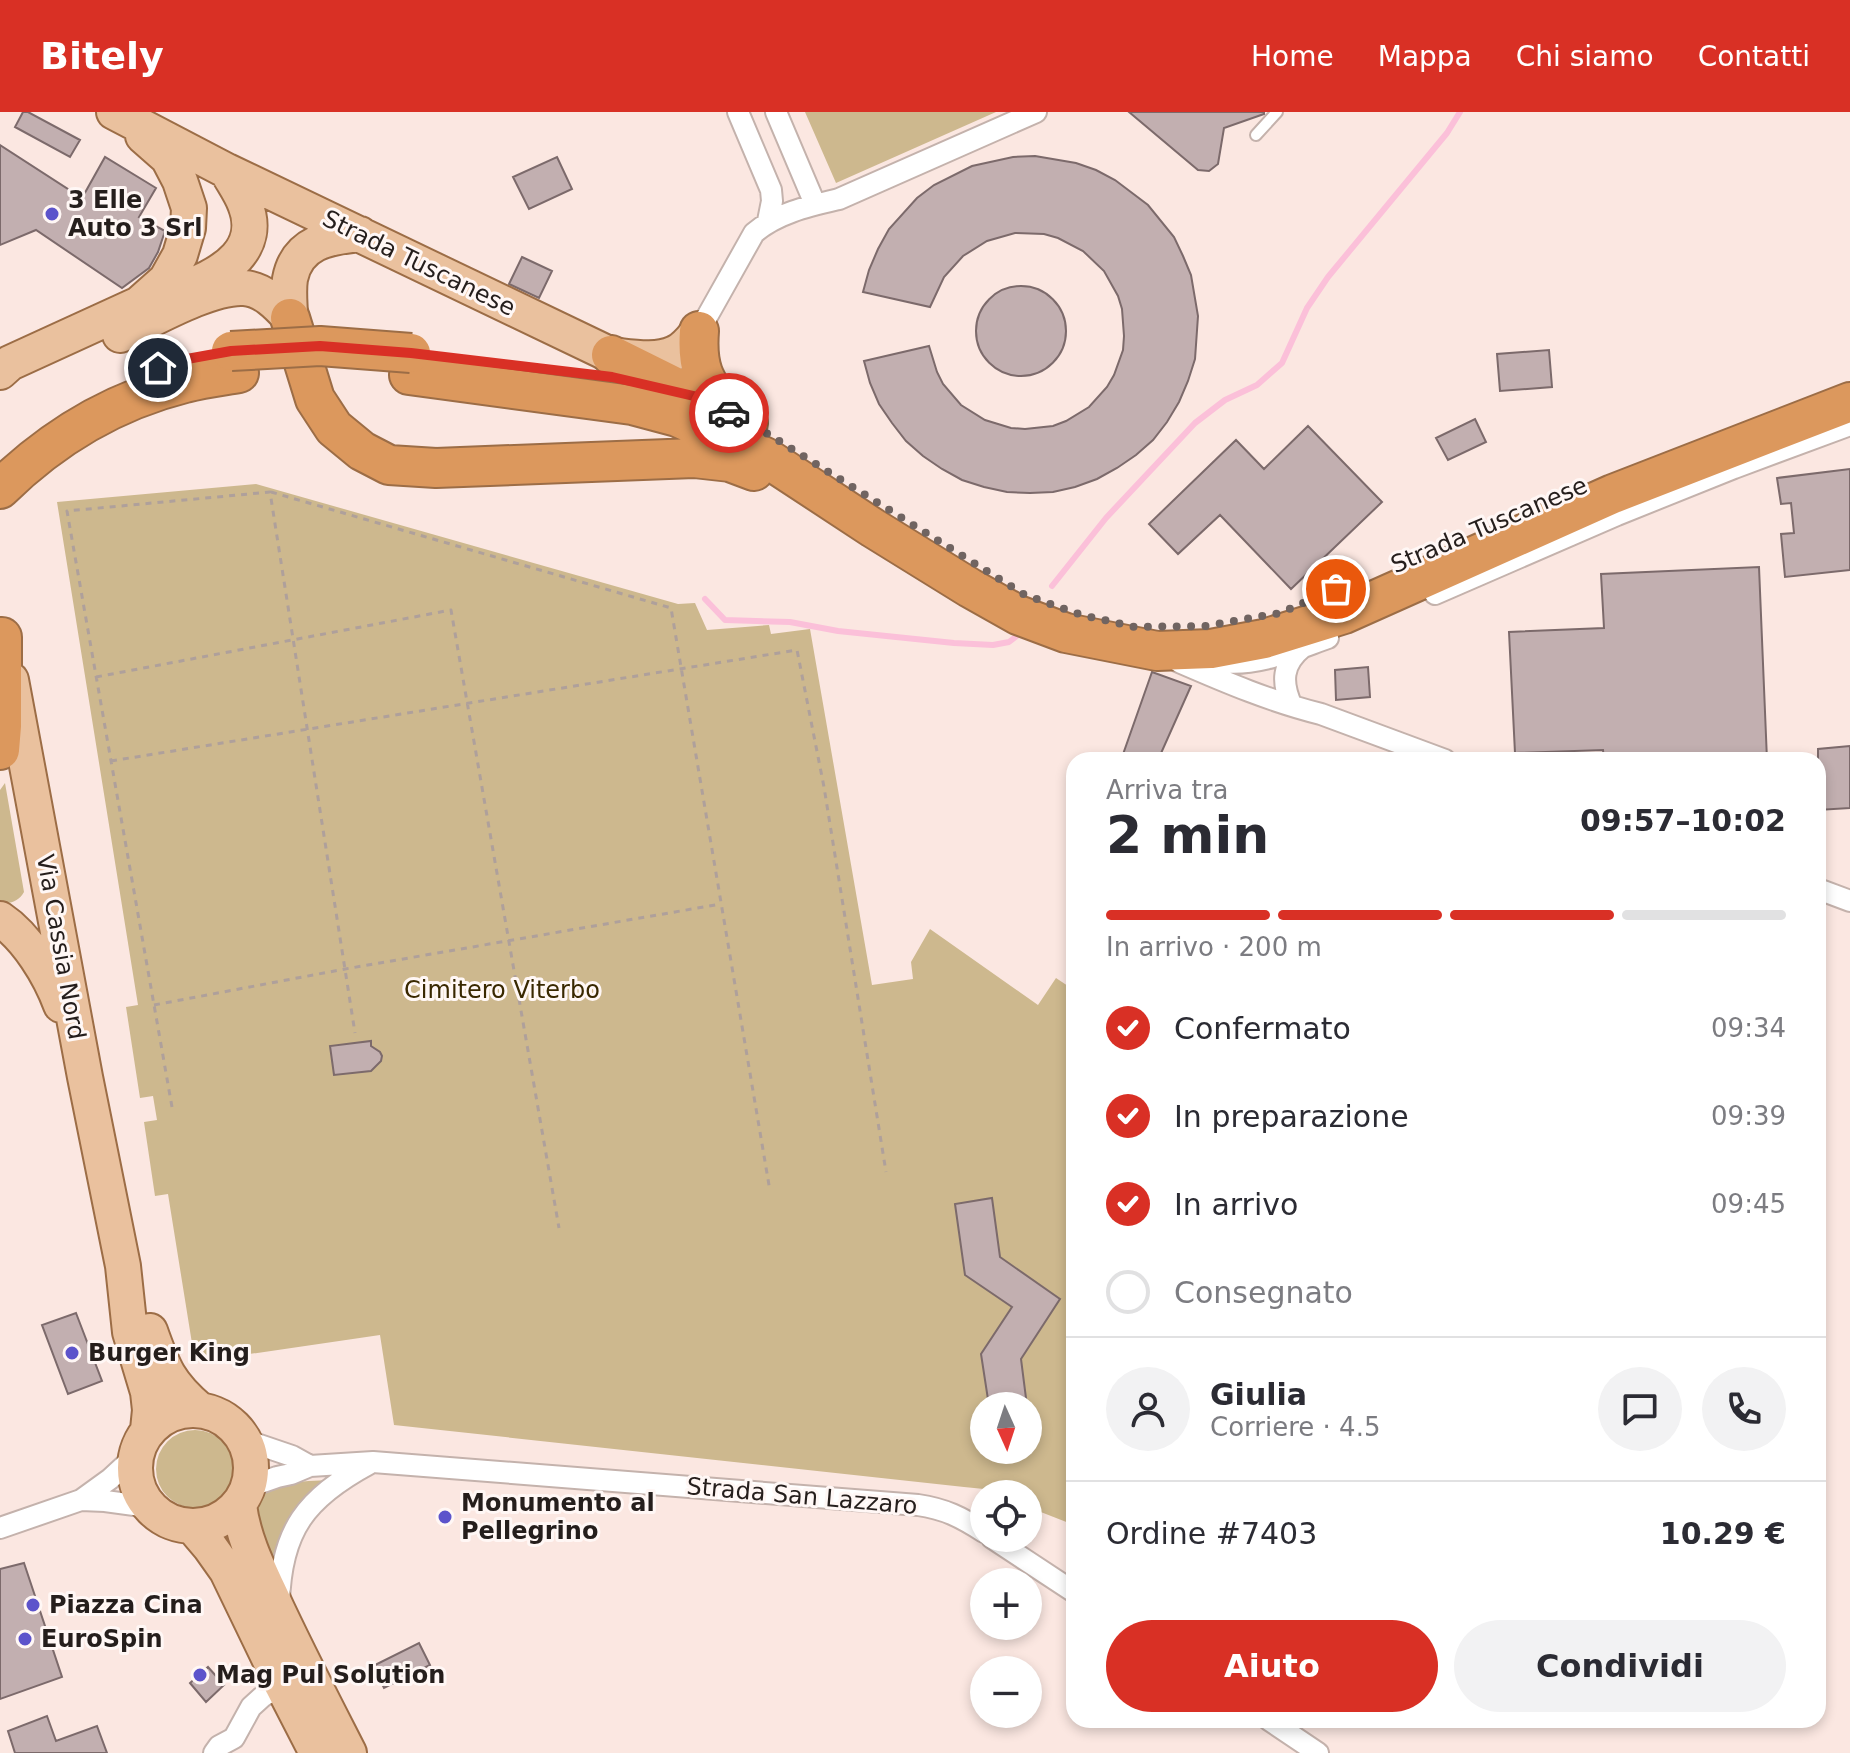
<!DOCTYPE html>
<html lang="it">
<meta charset="utf-8">
<style>
body{margin:0;font-family:"DejaVu Sans",sans-serif;background:#f2f2f3;color:#2b2b33;height:100vh;display:flex;flex-direction:column;font-size:30px;white-space:nowrap}
*{box-sizing:border-box;margin:0}
p{font-size:26px;color:#7c7c81}
.icon{flex:none;width:44px;height:44px;fill:none;stroke:currentColor;stroke-width:2;stroke-linecap:round;stroke-linejoin:round}
.map{position:relative;flex:1;overflow:hidden}
.drawer{position:absolute;left:1066px;top:640px;width:760px;height:976px;display:flex;flex-direction:column;background:#fff;border-radius:24px;box-shadow:0 4px 12px #0003}
.drawer>*{flex:none}
.needle{width:52px;rotate:177deg}
.controls{position:absolute;left:970px;top:1280px;display:grid;gap:16px}
.controls a{display:grid;place-items:center;width:72px;height:72px;border-radius:50%;background:#fff;box-shadow:0 4px 12px #0003;font-size:40px}
.pin{position:absolute;display:grid;place-items:center;width:68px;height:68px;color:#fff;margin:-34px;border:4px solid #fff;border-radius:50%;box-shadow:0 2px 8px #0007}
.courier{position:absolute;display:grid;place-items:center;width:80px;height:80px;margin:-40px;border:6px solid #d93025;border-radius:50%;background:#fff;color:#222;box-shadow:0 2px 10px #0007}
.headline em{font-style:normal;font-weight:600}
.headline div{display:flex;flex-direction:column-reverse}
.headline{display:flex;align-items:center;justify-content:space-between;height:136px;padding:0 40px}
h1{font-size:52px;font-weight:600;line-height:60px}
.bar{display:grid;grid-template-columns:repeat(4,1fr);gap:12px 8px;align-content:center;height:96px;padding:0 40px}
.bar i{height:10px;border-radius:6px;background:#e1e1e2}
.bar .selected{background:#d93025}
.bar p{grid-column:span 4}
.line{display:flex;align-items:center;gap:20px;padding:0 40px;border-top:2px solid #e1e1e2}
.line div{flex:1}
.round{display:grid;place-items:center;flex:none;width:84px;height:84px;border-radius:42px;background:#f2f2f3}
ol{padding:0 40px;list-style:none}
li{display:flex;align-items:center;gap:24px;height:88px}
li p{margin-inline-start:auto}
li .icon{padding:8px;border-radius:50%;background:#d93025;color:#fff;stroke-width:4}
li:last-child{color:#7c7c81}
li i{width:44px;height:44px;border:4px solid #e1e1e2;border-radius:50%}
.action{display:flex;gap:16px;margin-top:auto;padding:16px 40px}
.action a{flex:1;height:92px;border-radius:48px;background:#d93025;color:#fff;font-size:32px;font-weight:600;line-height:92px;text-align:center}
.action a+a{background:#f2f2f3;color:#2b2b33}
header{display:flex;align-items:center;gap:48px;box-sizing:border-box;height:112px;padding:0 40px;background:#d93025;color:#fff}
header strong{font-size:38px}
nav{display:flex;gap:44px;margin-inline-start:auto;font-size:28px}
.map>svg:first-child{display:block}
.green{fill:#cdb88e;fill-rule:evenodd}
.lines{fill:none;stroke-linecap:round;stroke-linejoin:round}
.stream{stroke:#fbc0d9;stroke-width:6}
.building{fill:#c2afb0;stroke:#7c6a6b;stroke-width:2}
.lane-casing{stroke:#c4b2ac;stroke-width:14}
.street-casing{stroke:#c4b2ac;stroke-width:24}
.primary-casing{stroke:#9c6d46;stroke-width:38}
.highway-casing{stroke:#9c6d46;stroke-width:42}
.path{stroke:#afa09b;stroke-width:3;stroke-dasharray:6 6;stroke-linecap:butt}
.lane{stroke:#fff;stroke-width:10}
.street{stroke:#fff;stroke-width:20}
.primary{stroke:#eac19e;stroke-width:34}
.highway{stroke:#dc985d;stroke-width:38}
.highway-bridge-casing{stroke:#9c6d46;stroke-width:42;stroke-linecap:butt}
.highway-bridge{stroke:#dc985d;stroke-width:38}
.done{stroke:#706461;stroke-width:8;stroke-dasharray:0 14.4}
.route{stroke:#d93025;stroke-width:10}
.poi-dot{fill:#5c53cb;stroke:#fff7f5;stroke-width:3}
.labels{text-anchor:middle;dominant-baseline:central;stroke-width:6;stroke-linejoin:round;paint-order:stroke}
.poi-label{font-size:24px;font-weight:bold;fill:#251e1c;stroke:#fff7f5;text-anchor:start}
.street-label{font-size:24px;fill:#251e1c;stroke:#fff7f5}
.park-label{font-size:24px;fill:#392800;stroke:#fff7f5}
</style>
<header>
<strong>Bitely</strong>
<nav><a>Home</a><a>Mappa</a><a>Chi siamo</a><a>Contatti</a></nav>
</header>
<div class="map">
<svg width="1850" height="1641" viewBox="0 0 1850 1641">
<rect width="100%" height="100%" fill="#fbe7e1"/>
<path class="green" d="M805,0h191l-160,71z
M256,372l422,120 17,-1 12,27 62,-5 2,9 39,-5 62,356 41,-6 -2,-17 19,-33 108,76 18,-27 18,12v535l-46,-18v-13h-32l-12,-5 -20,-2 -570,-62 -14,-90 -185,27 -27,-168 -13,2 -11,-74 13,-2 -4,-24 -13,2 -14,-91 12,-2 -81,-503zM984,1294h44v44h-44z
M5,671l19,109c-5,9 -14,13 -24,10v-112z
M156 1357a39 39 0 1 1 78 0a39 39 0 1 1-78 0Z
M330,1368l-55,85 -23,-53c8,-33 50,-30 78,-32z"/>
<g class="lines">
<path class="stream" d="M1052,474l54,-68 89,-95 30,-23 32,-15 25,-22 25,-55 21,-31 119,-144 13,-21
M705,487l20,21 65,2 48,9 116,12 39,2 16,-3 9,-7"/>
</g>
<path class="building" d="M23,0h5l52,28 -10,17 -55,-30z
M1129,0h135v2l-40,14 -6,36 -9,7 -11,-1z
M0,33l82,53 23,-41 51,31 -17,29 26,14 -7,21 -9,16 -27,20 -86,-58 -36,15z
M1035,44l41,7 20,7 19,10 33,25 26,32 9,19 8,19 7,41 -3,43 -7,22 -9,21 -12,20 -14,18 -17,15 -19,13 -20,11 -22,8 -22,5 -23,1 -23,-1 -23,-5 -22,-7 -20,-11 -19,-13 -17,-15 -14,-18 -13,-19 -9,-21 -6,-22 65,-15 8,26 6,12 18,21 24,15 26,8 14,1 28,-3 13,-5 23,-14 18,-20 7,-12 9,-25 1,-14 -2,-27 -4,-13 -14,-25 -21,-20 -25,-13 -14,-4 -29,-1 -28,8 -24,15 -19,21 -14,30 -67,-15 6,-22 9,-21 11,-20 28,-31 17,-13 38,-19 41,-9z
M557,45l15,32 -43,20 -16,-32z
M522,145l30,14 -13,27 -30,-14z
M976 219a45 45 0 1 1 90 0a45 45 0 1 1-90 0Z
M1549,238l3,37 -52,4 -3,-37z
M1475,307l11,23 -38,18 -12,-22z
M1308,314l74,76 -91,87 -71,-74 -42,39 -29,-30 87,-84 28,29z
M1850,357v101l-65,7 -4,-43 13,-1 -3,-30 -10,1 -4,-26z
M1759,455l8,193h-163l-1,-10 -88,3 -6,-121 95,-4 -3,-54z
M1368,555l2,30 -34,3 -1,-30z
M1152,560l39,14 -33,74h-37z
M1850,634v62l-32,2v-61z
M371,929v5l9,6 2,4 -1,5 -10,10 -37,4 -4,-29z
M992,1086l8,59 60,42 -39,60 6,47h-38l-8,-52 31,-47 -47,-32 -10,-71z
M76,1201l26,68 -34,13 -26,-69z
M24,1451l38,114 -62,22v-130z
M419,1531l11,22 -46,23 -11,-22z
M208,1555l16,18 -18,17 -16,-19z
M47,1604l9,25 41,-15 10,27h-92l-7,-22z"/>
<g class="lines">
<defs>
<path id="lane" d="M1256,23l21,-23"/>
<path id="street" d="M738,0l33,78 1,11 -4,20
M776,0l39,92
M699,219l55,-98c23,-20 55,-27 85,-34l197,-87
M1435,482l182,-79 117,-47 116,-43
M1179,550c46,20 93,40 142,52l124,46
M1220,550c37,5 74,-12 108,-24
M1292,594c-11,-24 -10,-42 11,-59
M1818,777l32,12
M245,1328l47,16 18,10
M249,1375l28,-10 14,-3 19,-8 63,-4 545,43c27,4 43,12 66,27
M81,1388l24,1 44,6
M0,1416l81,-28 29,-21 26,-24
M992,1426l82,54
M279,1491c2,-73 27,-105 90,-139
M1269,1608l49,33
M214,1641l5,-7 15,-8 17,-31 11,-10 20,-12"/>
<path id="primary" d="M114,0l113,59 384,184c20,2 46,7 64,-2 10,-4 17,-14 24,-22
M188,175c36,-14 75,-38 57,-83 -4,-11 -12,-22 -18,-33
M290,206c0,-12 -2,-27 0,-39 7,-37 39,-42 70,-45
M120,223c32,-15 90,-49 124,-47 19,1 34,17 46,30
M0,260l10,-9 129,-59 27,-24 14,-25 8,-27 1,-20 -9,-27 -12,-23 -25,-22
M11,568l74,397 38,189 7,66 18,60 2,18 -2,20
M0,807c27,18 50,56 61,86
M150,1219c13,37 19,53 50,79
M135 1356a58 58 0 1 1 116 0a58 58 0 1 1-116 0Z
M239,1393c4,33 19,63 33,93 24,52 51,104 77,155
M193,1415l17,20 17,24 55,114 35,68"/>
<path id="highway" d="M290,206l25,81 19,29 28,23 27,14 47,3 258,-10 36,4 24,9
M699,219c-3,39 6,50 27,81
M611,243l137,68
M409,263l223,30 45,12 88,40 108,71 97,60 48,27 48,18 91,18 54,-2 53,-10 80,-25 269,-120 237,-92
M0,377c52,-51 113,-88 185,-106 18,-5 36,-7 54,-10
M0,638l2,-24v-89"/>
</defs>
<use href="#lane" class="lane-casing"/>
<use href="#street" class="street-casing"/>
<use href="#primary" class="primary-casing"/>
<use href="#highway" class="highway-casing"/>
<path class="path" d="M271,380l400,116 99,583
M96,565l355,-67 108,618
M111,649l686,-111 27,137 62,385
M154,893l191,-36 376,-65
M172,995l-105,-596 203,-19 85,541"/>
<use href="#lane" class="lane"/>
<use href="#street" class="street"/>
<use href="#primary" class="primary"/>
<use href="#highway" class="highway"/>
<defs>
<path id="highway-bridge" d="M231,239l89,-5 91,7"/>
</defs>
<use href="#highway-bridge" class="highway-bridge-casing"/>
<use href="#highway-bridge" class="highway-bridge"/>
</g>
<g class="lines">
<path class="done" d="M729,301l39,21 257,161 57,20 53,12 71,-1 74,-13 56,-24"/>
<path class="route" d="M158,256l18,-7 55,-10 89,-5 91,7 201,24 86,20 31,16"/>
</g>
<g class="poi-dot">
<circle cx="52" cy="102" r="8"/>
<circle cx="72" cy="1241" r="8"/>
<circle cx="445" cy="1405" r="8"/>
<circle cx="33" cy="1493" r="8"/>
<circle cx="25" cy="1527" r="8"/>
<circle cx="200" cy="1563" r="8"/>
</g>
<g class="labels">
<g class="poi-label">
<text x="68" y="88">3 Elle<tspan x="68" dy="28">Auto 3 Srl</tspan></text>
<text x="88" y="1241">Burger King</text>
<text x="461" y="1391">Monumento al<tspan x="461" dy="28">Pellegrino</tspan></text>
<text x="49" y="1493">Piazza Cina</text>
<text x="41" y="1527">EuroSpin</text>
<text x="216" y="1563">Mag Pul Solution</text>
</g>
<g class="street-label">
<text transform="translate(419 151) rotate(26)">Strada Tuscanese</text>
<text transform="translate(1489 413) rotate(-23)">Strada Tuscanese</text>
<text transform="translate(61 835) rotate(80)">Via Cassia Nord</text>
<text transform="translate(802 1384) rotate(5)">Strada San Lazzaro</text>
</g>
<g class="park-label">
<text x="502" y="878">Cimitero Viterbo</text>
</g>
</g>
</svg>
<div class="controls">
<a><svg class="needle" viewBox="-14 -14 28 28"><path d="M0-13l5 13h-10z" fill="#e53935"/><path d="M0 13l5-13h-10z" fill="#7c7c81"/></svg></a>
<a><svg class="icon" aria-label="locate" viewBox="0 0 24 24"><circle cx="12" cy="12" r="6"/><path d="M12 2v4M12 18v4M2 12h4M18 12h4"/></svg></a>
<a>+</a>
<a>−</a>
</div>
<div class="pin" style="left:1336px;top:477px;background:#ea580c"><svg class="icon" aria-label="bag" viewBox="0 0 24 24"><path d="M5 8h14l-1 12H6zM9 8a3 3 0 0 1 6 0"/></svg></div>
<div class="pin" style="left:158px;top:256px;background:#1f2937"><svg class="icon" aria-label="home" viewBox="0 0 24 24"><path d="M3 11l9-7 9 7M6 9v11h12V9"/></svg></div>
<div class="courier" style="left:729px;top:301px"><svg class="icon" aria-label="car" viewBox="0 0 24 24"><path d="M5 17H2v-5l4-1 3-4h7l3 4 3 1v5h-3M9 17h6M6 11h13"/><circle cx="7" cy="17" r="2"/><circle cx="17" cy="17" r="2"/></svg></div>
<section class="drawer">
<div class="headline"><div><h1>2 min</h1><p>Arriva tra</p></div><em>09:57–10:02</em></div>
<div class="bar"><i class="selected"></i><i class="selected"></i><i class="selected"></i><i></i><p>In arrivo · 200 m</p></div>
<ol>
<li><svg class="icon" aria-label="check" viewBox="0 0 24 24"><path d="M5 12l5 5 9-10"/></svg>Confermato<p>09:34</p></li>
<li><svg class="icon" aria-label="check" viewBox="0 0 24 24"><path d="M5 12l5 5 9-10"/></svg>In preparazione<p>09:39</p></li>
<li><svg class="icon" aria-label="check" viewBox="0 0 24 24"><path d="M5 12l5 5 9-10"/></svg>In arrivo<p>09:45</p></li>
<li><i></i>Consegnato</li>
</ol>
<div class="line" style="height:144px"><a class="round"><svg class="icon" aria-label="person" viewBox="0 0 24 24"><circle cx="12" cy="8" r="4"/><path d="M4 21q1-7 8-7t8 7"/></svg></a><div><b>Giulia</b><p>Corriere · 4.5</p></div><a class="round"><svg class="icon" aria-label="chat" viewBox="0 0 24 24"><path d="M4 5h16v11H9l-5 4z"/></svg></a><a class="round"><svg class="icon" aria-label="phone" viewBox="0 0 24 24"><path d="M5 4h4l2 5-3 2q2 4 5 5l2-3 5 2v4C11 20 4 13 5 4z"/></svg></a></div>
<div class="line" style="height:104px"><div>Ordine #7403</div><b>10.29 €</b></div>
<div class="action"><a>Aiuto</a><a>Condividi</a></div>
</section>
</div>
